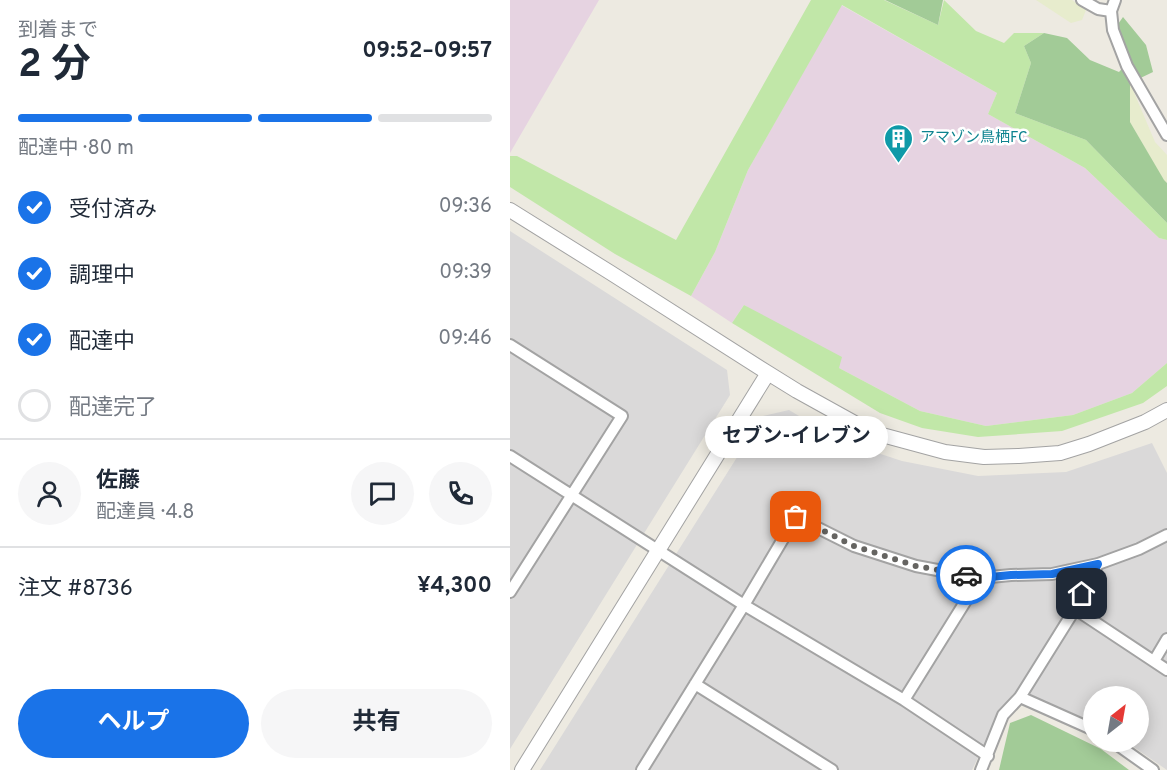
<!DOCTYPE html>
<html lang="ja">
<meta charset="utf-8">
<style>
body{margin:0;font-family:Overpass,"Noto Sans JP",sans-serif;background:#f6f6f7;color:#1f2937;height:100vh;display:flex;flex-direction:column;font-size:22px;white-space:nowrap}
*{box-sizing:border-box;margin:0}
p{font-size:20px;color:#747a83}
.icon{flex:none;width:33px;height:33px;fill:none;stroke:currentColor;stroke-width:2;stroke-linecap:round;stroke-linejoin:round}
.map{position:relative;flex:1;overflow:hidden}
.panel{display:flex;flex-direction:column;background:#fff;width:510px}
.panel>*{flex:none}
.needle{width:39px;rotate:31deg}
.controls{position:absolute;left:573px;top:686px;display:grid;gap:12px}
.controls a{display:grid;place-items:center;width:66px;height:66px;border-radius:50%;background:#fff;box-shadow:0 3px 15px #0003;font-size:30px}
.pin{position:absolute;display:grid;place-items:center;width:51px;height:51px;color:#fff;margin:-26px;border-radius:12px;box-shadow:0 3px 9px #0006}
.courier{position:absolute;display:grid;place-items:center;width:60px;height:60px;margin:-30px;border:4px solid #1a73e8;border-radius:50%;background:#fff;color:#222;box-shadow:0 2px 8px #0007}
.bubble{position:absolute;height:42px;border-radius:21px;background:#fff;box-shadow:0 3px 15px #0003;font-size:20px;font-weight:700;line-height:42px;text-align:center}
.overview em{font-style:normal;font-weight:700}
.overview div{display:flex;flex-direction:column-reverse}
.overview{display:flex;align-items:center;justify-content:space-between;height:102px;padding:0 18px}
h1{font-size:39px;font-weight:700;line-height:45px}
.bar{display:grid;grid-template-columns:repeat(4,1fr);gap:9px 6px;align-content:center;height:72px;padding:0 18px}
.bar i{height:8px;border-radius:4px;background:#e0e1e3}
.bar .current{background:#1a73e8}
.bar p{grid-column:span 4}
.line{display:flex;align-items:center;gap:15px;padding:0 18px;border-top:2px solid #e0e1e3}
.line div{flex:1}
.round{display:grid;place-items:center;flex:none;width:63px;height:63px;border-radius:32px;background:#f6f6f7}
ol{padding:0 18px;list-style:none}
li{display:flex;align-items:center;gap:18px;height:66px}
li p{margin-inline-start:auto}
li .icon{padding:6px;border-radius:50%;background:#1a73e8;color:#fff;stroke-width:4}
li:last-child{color:#747a83}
li i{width:33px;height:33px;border:3px solid #e0e1e3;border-radius:50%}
.action{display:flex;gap:12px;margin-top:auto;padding:12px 18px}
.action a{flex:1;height:69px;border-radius:36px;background:#1a73e8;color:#fff;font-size:24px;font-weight:700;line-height:69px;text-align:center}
.action a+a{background:#f6f6f7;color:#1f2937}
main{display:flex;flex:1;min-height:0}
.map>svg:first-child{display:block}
.residential{fill:#dad9d9}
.industrial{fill:#e6d3e1}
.farmland{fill:#e7eccd}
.grass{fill:#c1e7a8}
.forest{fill:#a2cb97}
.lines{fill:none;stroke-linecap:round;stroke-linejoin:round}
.minor-casing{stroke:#a3a3a3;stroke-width:14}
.tertiary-casing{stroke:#a3a3a3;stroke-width:16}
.minor{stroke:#fff;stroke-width:10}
.tertiary{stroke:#fff;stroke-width:14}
.done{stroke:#656461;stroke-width:6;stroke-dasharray:0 10.8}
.route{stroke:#1a73e8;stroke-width:8}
.labels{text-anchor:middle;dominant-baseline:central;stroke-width:5;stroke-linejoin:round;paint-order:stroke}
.culture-label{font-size:15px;fill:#0d838f;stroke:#fff;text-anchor:start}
</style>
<main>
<section class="panel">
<div class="overview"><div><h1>2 分</h1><p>到着まで</p></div><em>09:52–09:57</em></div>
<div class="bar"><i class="current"></i><i class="current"></i><i class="current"></i><i></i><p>配達中 · 80 m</p></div>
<ol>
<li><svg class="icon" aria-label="check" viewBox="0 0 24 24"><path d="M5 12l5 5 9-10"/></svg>受付済み<p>09:36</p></li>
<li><svg class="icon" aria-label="check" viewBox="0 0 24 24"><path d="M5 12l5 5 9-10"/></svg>調理中<p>09:39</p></li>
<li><svg class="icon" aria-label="check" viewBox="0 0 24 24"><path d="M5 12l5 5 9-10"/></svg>配達中<p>09:46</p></li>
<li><i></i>配達完了</li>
</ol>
<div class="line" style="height:108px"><a class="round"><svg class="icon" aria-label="person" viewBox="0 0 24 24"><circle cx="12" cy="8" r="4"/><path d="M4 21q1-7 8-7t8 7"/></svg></a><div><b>佐藤</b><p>配達員 · 4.8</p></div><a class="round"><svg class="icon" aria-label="chat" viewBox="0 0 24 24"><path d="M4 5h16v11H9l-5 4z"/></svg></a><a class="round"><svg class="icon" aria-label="phone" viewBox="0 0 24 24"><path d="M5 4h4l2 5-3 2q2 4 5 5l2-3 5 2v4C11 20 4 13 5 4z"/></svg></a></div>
<div class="line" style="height:78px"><div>注文 #8736</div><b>¥4,300</b></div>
<div class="action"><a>ヘルプ</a><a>共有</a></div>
</section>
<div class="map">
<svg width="657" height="770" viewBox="0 0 657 770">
<rect width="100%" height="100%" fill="#edeae1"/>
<path class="residential" d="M0,231l217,139 3,25 -220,354z
M279,410l52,31 61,20 76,15 88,-4 86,-29 15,30v297l-42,-29h13v-45h-44l-1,26 -63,-27 -17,-1 -24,41 -17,35h-432l223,-354z"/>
<path class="industrial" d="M0,0h89l-89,153z
M331,5l156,88 -9,21 97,54 74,70 8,2v123l-35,30 -59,22 -87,11 -66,-15 -81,-43 -95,-63 -12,18 -41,-27 24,-44 33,-82z"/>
<path class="farmland" d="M526,0h36l14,10 -4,10 -11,3z
M620,83l25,59 12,13v28l-3,-2 -34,-59z"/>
<path class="grass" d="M301,0h73l54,25 6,-25 32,31 28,12 10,-10h30l-20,13 7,17 -16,50 71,27 81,83v17l-8,-2 -74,-70 -97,-54 9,-21 -155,-88 -94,165 -33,82 -24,44 -76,-42 -105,-67v-31h7l159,84z
M234,305l98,52 -3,11 81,43 66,15 87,-11 59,-22 35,-30v23l-24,17 -81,28 -84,6 -56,-9 -42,-15 -148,-90z"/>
<path class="forest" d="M374,0h59l-5,25 -53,-25z
M613,17l23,28 7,27 -23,11v39l34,58 3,3v40l-81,-83 -71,-27 16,-50 -7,-17 20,-13 23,5 23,22 29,12 10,-11 -13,-34z
M521,715l70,34 28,21h-130l11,-47z"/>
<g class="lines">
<defs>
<path id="minor" d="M572,0l16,9 13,2
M605,0l-4,11 2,19 14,36 40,69
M0,345l112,71 -112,176
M0,456l234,149 160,95 84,56
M565,609l92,61
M644,661l13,-22
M185,684l137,86
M510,697l74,33
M394,700l76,-122
M602,741l41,29
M132,770l102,-165 52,-88 58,29 62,20 64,12 31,-3 41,-1 46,-10 41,-15 28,-14
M471,770l22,-55 17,-18 55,-88 23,-45"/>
<path id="tertiary" d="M0,210l101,63 157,100 29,18 74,41 74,20 39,5 35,-1 41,-3 29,-9 56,-22 22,-12
M12,770l246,-397"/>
</defs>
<use href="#minor" class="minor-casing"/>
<use href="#tertiary" class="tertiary-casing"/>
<use href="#minor" class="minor"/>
<use href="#tertiary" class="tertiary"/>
</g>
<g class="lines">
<path class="done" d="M286,517l58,29 62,20 50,9"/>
<path class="route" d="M456,575l14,3 31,-3 41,-1 46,-10 -16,30"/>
</g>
<defs>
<symbol id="building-pin" viewBox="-11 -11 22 30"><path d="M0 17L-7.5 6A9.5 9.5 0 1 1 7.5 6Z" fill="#0f9aa8" stroke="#fff"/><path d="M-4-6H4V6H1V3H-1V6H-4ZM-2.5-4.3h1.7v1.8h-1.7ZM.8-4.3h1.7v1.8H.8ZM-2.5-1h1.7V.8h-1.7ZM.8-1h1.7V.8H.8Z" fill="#fff"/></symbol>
</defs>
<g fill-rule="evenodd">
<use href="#building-pin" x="372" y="122" width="33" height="45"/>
</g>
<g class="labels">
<g class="culture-label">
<text x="410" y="138">アマゾン鳥栖FC</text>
</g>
</g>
</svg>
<div class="controls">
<a><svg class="needle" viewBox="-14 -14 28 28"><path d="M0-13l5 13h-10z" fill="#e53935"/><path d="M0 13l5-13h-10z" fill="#747a83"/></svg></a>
</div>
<div class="pin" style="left:286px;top:517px;background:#ea580c"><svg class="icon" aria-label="bag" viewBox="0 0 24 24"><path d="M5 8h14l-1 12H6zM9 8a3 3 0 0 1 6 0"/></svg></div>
<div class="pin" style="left:572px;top:594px;background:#1f2937"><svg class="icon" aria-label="home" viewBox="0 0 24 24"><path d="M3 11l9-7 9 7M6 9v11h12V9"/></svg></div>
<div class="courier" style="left:456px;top:575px"><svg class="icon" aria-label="car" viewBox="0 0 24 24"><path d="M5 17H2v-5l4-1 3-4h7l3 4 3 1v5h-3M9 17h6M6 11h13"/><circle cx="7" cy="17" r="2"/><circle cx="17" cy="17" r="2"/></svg></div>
<div class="bubble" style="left:195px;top:416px;width:183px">セブン-イレブン</div>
</div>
</main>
